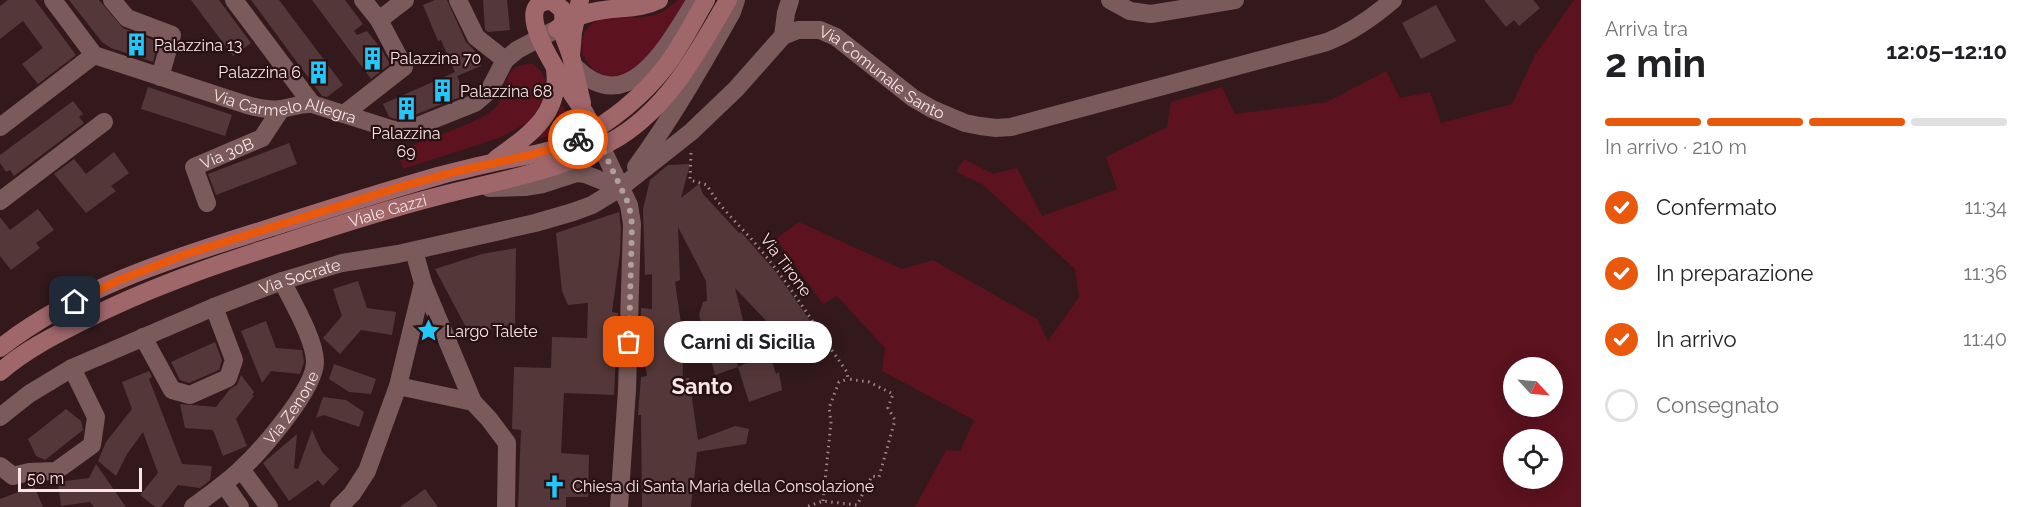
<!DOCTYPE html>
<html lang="it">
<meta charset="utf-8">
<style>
body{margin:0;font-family:Raleway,sans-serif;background:#f2f2f2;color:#202124;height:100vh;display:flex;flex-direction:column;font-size:22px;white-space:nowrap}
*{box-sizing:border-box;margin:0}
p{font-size:20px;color:#757577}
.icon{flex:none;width:33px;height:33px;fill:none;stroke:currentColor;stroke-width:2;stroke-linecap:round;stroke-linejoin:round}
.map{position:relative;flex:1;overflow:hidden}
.sheet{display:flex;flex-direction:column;background:#fff;width:450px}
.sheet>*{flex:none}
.needle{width:39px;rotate:116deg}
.buttons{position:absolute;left:1503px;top:357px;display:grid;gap:12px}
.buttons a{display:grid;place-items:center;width:60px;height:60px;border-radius:50%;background:#fff;box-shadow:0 3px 15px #0003;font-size:30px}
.scale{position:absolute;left:18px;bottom:15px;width:124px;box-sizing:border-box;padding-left:6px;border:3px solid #f8e5e6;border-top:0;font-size:16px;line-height:21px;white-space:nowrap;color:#f8e5e6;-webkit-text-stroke:4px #291012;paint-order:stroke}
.pin{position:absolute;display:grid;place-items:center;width:51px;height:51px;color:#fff;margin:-26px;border-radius:12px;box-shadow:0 3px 9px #0006}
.courier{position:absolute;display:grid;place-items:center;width:60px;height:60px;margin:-30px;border:4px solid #ea580c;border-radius:50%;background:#fff;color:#222;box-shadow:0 2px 8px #0007}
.bubble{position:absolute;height:42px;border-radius:21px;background:#fff;box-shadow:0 3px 15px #0003;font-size:20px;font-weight:700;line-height:42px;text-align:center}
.head em{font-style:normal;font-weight:700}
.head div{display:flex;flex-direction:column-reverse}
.head{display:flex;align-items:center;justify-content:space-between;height:102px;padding:0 24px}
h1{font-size:39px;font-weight:700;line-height:45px}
.bar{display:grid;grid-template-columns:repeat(4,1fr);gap:9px 6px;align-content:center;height:72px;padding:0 24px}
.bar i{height:8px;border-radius:4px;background:#e0e0e0}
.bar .on{background:#ea580c}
.bar p{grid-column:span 4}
ol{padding:0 24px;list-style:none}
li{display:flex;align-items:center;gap:18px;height:66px}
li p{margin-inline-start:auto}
li .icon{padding:6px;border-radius:50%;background:#ea580c;color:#fff;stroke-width:4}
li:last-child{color:#757577}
li i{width:33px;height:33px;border:3px solid #e0e0e0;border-radius:50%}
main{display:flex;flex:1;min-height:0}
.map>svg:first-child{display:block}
.green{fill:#5c121f;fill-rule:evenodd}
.building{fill:#543739}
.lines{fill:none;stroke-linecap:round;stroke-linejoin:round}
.path{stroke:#9f898b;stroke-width:3;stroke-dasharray:1.5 4.5;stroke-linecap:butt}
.street{stroke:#7a5a5b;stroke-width:18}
.secondary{stroke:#a0676b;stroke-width:18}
.done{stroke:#b39e9f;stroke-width:6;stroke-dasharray:0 10.8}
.route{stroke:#ea580c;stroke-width:8}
.labels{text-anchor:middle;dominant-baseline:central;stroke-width:4.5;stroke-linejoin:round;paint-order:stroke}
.poi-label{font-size:16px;fill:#f8e5e6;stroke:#291012;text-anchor:start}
.street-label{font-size:16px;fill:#f8e5e6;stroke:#291012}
.district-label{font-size:22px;font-weight:bold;fill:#f8e5e6;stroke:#291012}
</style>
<main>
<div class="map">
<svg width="1581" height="507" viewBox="0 0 1581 507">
<rect width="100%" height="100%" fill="#33191b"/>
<path class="green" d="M678,0h8l-31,50 -30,28c-14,-1 -25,0 -34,-11 -7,-8 -11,-16 -9,-26 7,-35 48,-18 73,-26 9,-3 16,-9 23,-15z
M1574,0h7v507h-666l31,-57 14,1 14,-31 -92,-49 3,-23 -48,-52 -14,8 -47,-65 23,-17 103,47 31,-9 104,59 11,22 31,-44 -4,-28 -93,-85 -26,-12 8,-13 29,15 24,-6 25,48 75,-27 -11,-32 61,-30 4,-25 51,-15 13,27 92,-12 59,-31 14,27 30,-6 11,31 71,-19 23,-49zM1514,368h38v38h-38zM1514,440h38v38h-38z
M528,64h5l9,8 5,16 -3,12 -15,22 -30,16 -96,31 -6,-18c20,-8 87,-30 98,-43 16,-17 4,-41 33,-44z
M562,104l11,25 -16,6 -21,4 18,-17z"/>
<path class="building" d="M8,0h27l41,55 -38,29 -16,-20 21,-16 -20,-27 -23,18v-33z
M69,0h30l24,28 35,14 -5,20 -42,-14 -9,-6z
M191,0h28l32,43 -18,13z
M251,0h28l64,85 -16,12 -5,-1z
M312,0h33l18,24 -9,7 3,4 10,-4 15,19 8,14 -19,15z
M435,0h12l19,42 8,8 7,16 -24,10 8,19 -58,23 -12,1 -6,-2 -6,-13 72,-32 -14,-32 -3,1 -15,-36z
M483,0h24l3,30 -22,2 -3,-2z
M1484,0h49l7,8 -21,18 -5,-6 -8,7z
M1436,5l20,36 -35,18 -19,-36z
M148,87l84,28 -7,21 -84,-27z
M73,101l10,13 -4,3 5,6 -70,53 -4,-6 -4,2 -6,-9v-8z
M289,143l8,21 -81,31 -8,-21z
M114,152l15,21 -18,13 5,5 -30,22 -32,-39 20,-15 12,15z
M690,164l-9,34 18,-14 4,10 36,39 2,-1 34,39 41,58 -23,20 -58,-61 9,36 -13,5 7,38 -23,8 -16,-60 4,-13 4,-1 -1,-20 -28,-54 2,53 -5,2 7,48 1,48h6l9,62 37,-14 14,3 -3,15 -49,8 -6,55h-49l-1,-92h-3l3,-38 6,-1 -2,-13 6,-3v-26l-11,-2 1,-24 11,1v-35l-7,1 -2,-66 7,-29 18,-15z
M38,209l16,21 -18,13 4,5 -29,22 -11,-14v-39l10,13z
M619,212l2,16 -1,25 -8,59 6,1 -4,82 -50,-2 -3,60 28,2 -1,42h-22v10h-48l3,-77 -9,-1 2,-62 37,1 1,-31 35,1 1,-35 -20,2 -6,-14 -6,-58z
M516,248l-1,76 -46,9 -34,-64 47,-15z
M358,281l9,27 29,4 -4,23 -31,-5 -21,24 -17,-16 19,-22 -9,-27z
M266,321l10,27 26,2 2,12 -4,12 -29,-3 -9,12 -21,-52z
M215,342l7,18 -3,10 -30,13 -9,-3 -9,-18z
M769,352l7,22 3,-2 3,18 -33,12 -11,-35z
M334,364l42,15 -5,15 -22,-2 -20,-13z
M149,371l3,6 -3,2 33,85 30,2 -2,14 -10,8 -22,-3 -17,22h-6l-15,-12 18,-22 -15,-41 -16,22 -11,22 -18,-15 8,-19 26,-33 -10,-27z
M241,375l13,17 -2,3 2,1 -18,23 11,27 -24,10 -10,-26 -28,-2 -5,-24 36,3 14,-18 7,-4z
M323,397l23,3 18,12 -5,15 -35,-12 -8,3z
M66,409l15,12 2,9 -38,30 -9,-4 -8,-17z
M312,430l10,22 17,17 -16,17 -5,-6 -29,21 -26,-38 34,-29 -3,34 4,1z
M96,464l30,43h-32l-4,-5 -29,4 -3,-24 31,-4z
M34,486l9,21h-43v-8z
M425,489l13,18h-38z"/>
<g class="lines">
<path class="path" d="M691,153l-1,27 17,5c13,24 35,42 52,63 33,39 59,83 88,124l1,7 21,3 24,12 -5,14 7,12 -16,57 -7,-1 -15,29 -34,-4 -17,6
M823,501l8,-79 -2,-14 10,-26 9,-3"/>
<g class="street">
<path id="s1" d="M53,0l41,55 153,50c11,3 23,6 35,4 11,-2 19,-6 30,-5l82,26 16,-1 65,-26 14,-12 16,-31 12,-10 36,-19"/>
<path d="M112,0l15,18 45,17 -12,42"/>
<path d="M234,0l78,104"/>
<path d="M458,0l18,37 29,23"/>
<path d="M1110,0l20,11 21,3 84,-14"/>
<path d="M379,20l26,-20"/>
<path d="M783,36l3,-23 4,-13"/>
<path d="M576,68c54,53 94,-27 120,-68"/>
<path d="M344,114l60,-47 -25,-47 -16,-20"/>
<path d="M0,127l94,-72"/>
<path d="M601,146l28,59 3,19 -5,166 -8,117"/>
<path d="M636,167c36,-49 66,-102 96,-155l4,-12"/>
<path d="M489,188l36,-1 18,-3 34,-11 8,1 35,14"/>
<path d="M0,201l104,-79"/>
<path id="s2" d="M207,203l-13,-36 68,-29 19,-29"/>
<path d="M423,283l50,119"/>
<path d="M143,337l29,53 18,5 38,-17 6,-18 -20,-53"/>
<path d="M398,386l75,16 16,17 18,24 -1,64"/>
<path id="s3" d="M0,417l29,-23 43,-26 142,-61 68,-26 60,-18 56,-9 137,-31 38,-11 19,-7 28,-17 71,-56 45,-43 47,-53 15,-6h22l16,7 77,61 19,11 33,14 15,3 16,2 15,-1 316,-85c25,-10 45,-24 66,-42"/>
<path d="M0,466l13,10 16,-4 27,-1 36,-26 4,-28 -24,-49"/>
<path d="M241,469l28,38"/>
<path d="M224,484l16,23"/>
<path id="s4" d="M193,507c16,-12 32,-23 47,-37 21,-19 75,-81 75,-108 0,-22 -23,-61 -33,-81"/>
<path d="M339,507l13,-13 15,-23 31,-85 25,-103 -9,-32"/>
</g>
<g class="secondary">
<path d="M580,0l-7,32 -2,24 11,47"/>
<path d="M557,29c12,-10 30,-17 47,-19 19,-3 37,-1 55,-10"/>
<path d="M571,56l-7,-19 -1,-27 -11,-9c-51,-1 23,96 31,109 6,9 10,19 15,29"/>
<path d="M496,159c33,-24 65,-44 59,-90"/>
<path d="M0,348c75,-59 170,-89 260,-117 59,-19 119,-38 178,-55 22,-6 45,-11 67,-16 23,-5 49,-8 70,-19 34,-18 67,-44 91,-75 15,-20 27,-44 40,-66"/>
<path id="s5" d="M0,372c25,-22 55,-37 85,-52 61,-31 124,-53 189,-74 55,-18 109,-36 165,-50 61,-16 125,-25 180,-59 52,-33 79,-86 109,-137"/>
</g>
</g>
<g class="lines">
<path class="done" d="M578,139l15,-10 36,76 3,19 -3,118"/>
<path class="route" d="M75,302l42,-21 66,-26 220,-69 55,-15 76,-17 30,-9 14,-6"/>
</g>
<defs>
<symbol id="building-bare" viewBox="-9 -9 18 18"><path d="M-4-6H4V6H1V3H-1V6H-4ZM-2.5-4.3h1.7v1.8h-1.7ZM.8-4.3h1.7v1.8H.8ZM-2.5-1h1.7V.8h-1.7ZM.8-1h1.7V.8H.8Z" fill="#1fc9fd" stroke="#291012" stroke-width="2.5" paint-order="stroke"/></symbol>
<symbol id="sight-bare" viewBox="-9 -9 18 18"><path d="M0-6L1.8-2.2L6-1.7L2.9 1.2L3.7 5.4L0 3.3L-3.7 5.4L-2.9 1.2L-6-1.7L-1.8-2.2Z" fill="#1fc9fd" stroke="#291012" stroke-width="2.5" paint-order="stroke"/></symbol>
<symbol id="church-bare" viewBox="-9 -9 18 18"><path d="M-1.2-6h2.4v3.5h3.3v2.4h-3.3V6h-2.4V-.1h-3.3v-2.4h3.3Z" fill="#1fc9fd" stroke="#291012" stroke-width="2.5" paint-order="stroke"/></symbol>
</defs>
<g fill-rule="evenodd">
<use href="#building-bare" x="120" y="28" width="33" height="33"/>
<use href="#building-bare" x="356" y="42" width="33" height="33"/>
<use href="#building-bare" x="302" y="56" width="33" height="33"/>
<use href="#building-bare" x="426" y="74" width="33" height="33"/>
<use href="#building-bare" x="390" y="92" width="33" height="33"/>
<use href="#sight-bare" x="412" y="314" width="33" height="33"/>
<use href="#church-bare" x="538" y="470" width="33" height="33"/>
</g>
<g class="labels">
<g class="poi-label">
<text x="154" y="45">Palazzina 13</text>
<text x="390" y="58">Palazzina 70</text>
<text x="301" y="72" text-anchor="end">Palazzina 6</text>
<text x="460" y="91">Palazzina 68</text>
<text x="406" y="133" text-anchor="middle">Palazzina<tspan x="406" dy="18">69</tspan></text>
<text x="446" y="331">Largo Talete</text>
<text x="572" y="486">Chiesa di Santa Maria della Consolazione</text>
</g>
<g class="street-label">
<text stroke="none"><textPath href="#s3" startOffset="1004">Via Comunale Santo</textPath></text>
<text stroke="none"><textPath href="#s1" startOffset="268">Via Carmelo Allegra</textPath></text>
<text stroke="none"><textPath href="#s2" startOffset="74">Via 30B</textPath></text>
<text stroke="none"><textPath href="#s5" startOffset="422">Viale Gazzi</textPath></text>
<text transform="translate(786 265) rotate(53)">Via Tirone</text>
<text stroke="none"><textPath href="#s3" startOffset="333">Via Socrate</textPath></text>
<text stroke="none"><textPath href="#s4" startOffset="141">Via Zenone</textPath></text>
</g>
<g class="district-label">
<text x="702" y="386">Santo</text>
</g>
</g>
</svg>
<div class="buttons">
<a><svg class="needle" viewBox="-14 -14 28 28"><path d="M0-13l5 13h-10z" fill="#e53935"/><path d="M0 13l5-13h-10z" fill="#757577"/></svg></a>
<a><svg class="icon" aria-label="locate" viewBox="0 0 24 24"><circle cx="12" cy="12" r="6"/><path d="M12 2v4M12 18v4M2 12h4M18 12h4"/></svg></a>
</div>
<div class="scale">50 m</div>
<div class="pin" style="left:629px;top:342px;background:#ea580c"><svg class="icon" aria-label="bag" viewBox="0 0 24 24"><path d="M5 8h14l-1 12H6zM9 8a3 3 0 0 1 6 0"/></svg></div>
<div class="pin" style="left:75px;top:302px;background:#1f2937"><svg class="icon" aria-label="home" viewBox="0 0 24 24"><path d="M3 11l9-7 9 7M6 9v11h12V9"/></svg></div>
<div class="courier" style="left:578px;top:139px"><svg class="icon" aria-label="bike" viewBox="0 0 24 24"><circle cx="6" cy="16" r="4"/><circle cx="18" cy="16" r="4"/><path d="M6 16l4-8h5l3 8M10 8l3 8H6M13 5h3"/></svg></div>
<div class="bubble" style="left:664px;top:321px;width:168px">Carni di Sicilia</div>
</div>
<section class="sheet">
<div class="head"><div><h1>2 min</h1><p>Arriva tra</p></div><em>12:05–12:10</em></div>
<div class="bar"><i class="on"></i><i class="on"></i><i class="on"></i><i></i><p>In arrivo · 210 m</p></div>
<ol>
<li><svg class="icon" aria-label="check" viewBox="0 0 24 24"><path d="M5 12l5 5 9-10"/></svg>Confermato<p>11:34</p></li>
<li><svg class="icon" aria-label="check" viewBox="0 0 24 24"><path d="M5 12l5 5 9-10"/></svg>In preparazione<p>11:36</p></li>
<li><svg class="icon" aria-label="check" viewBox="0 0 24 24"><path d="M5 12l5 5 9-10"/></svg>In arrivo<p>11:40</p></li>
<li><i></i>Consegnato</li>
</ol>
</section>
</main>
